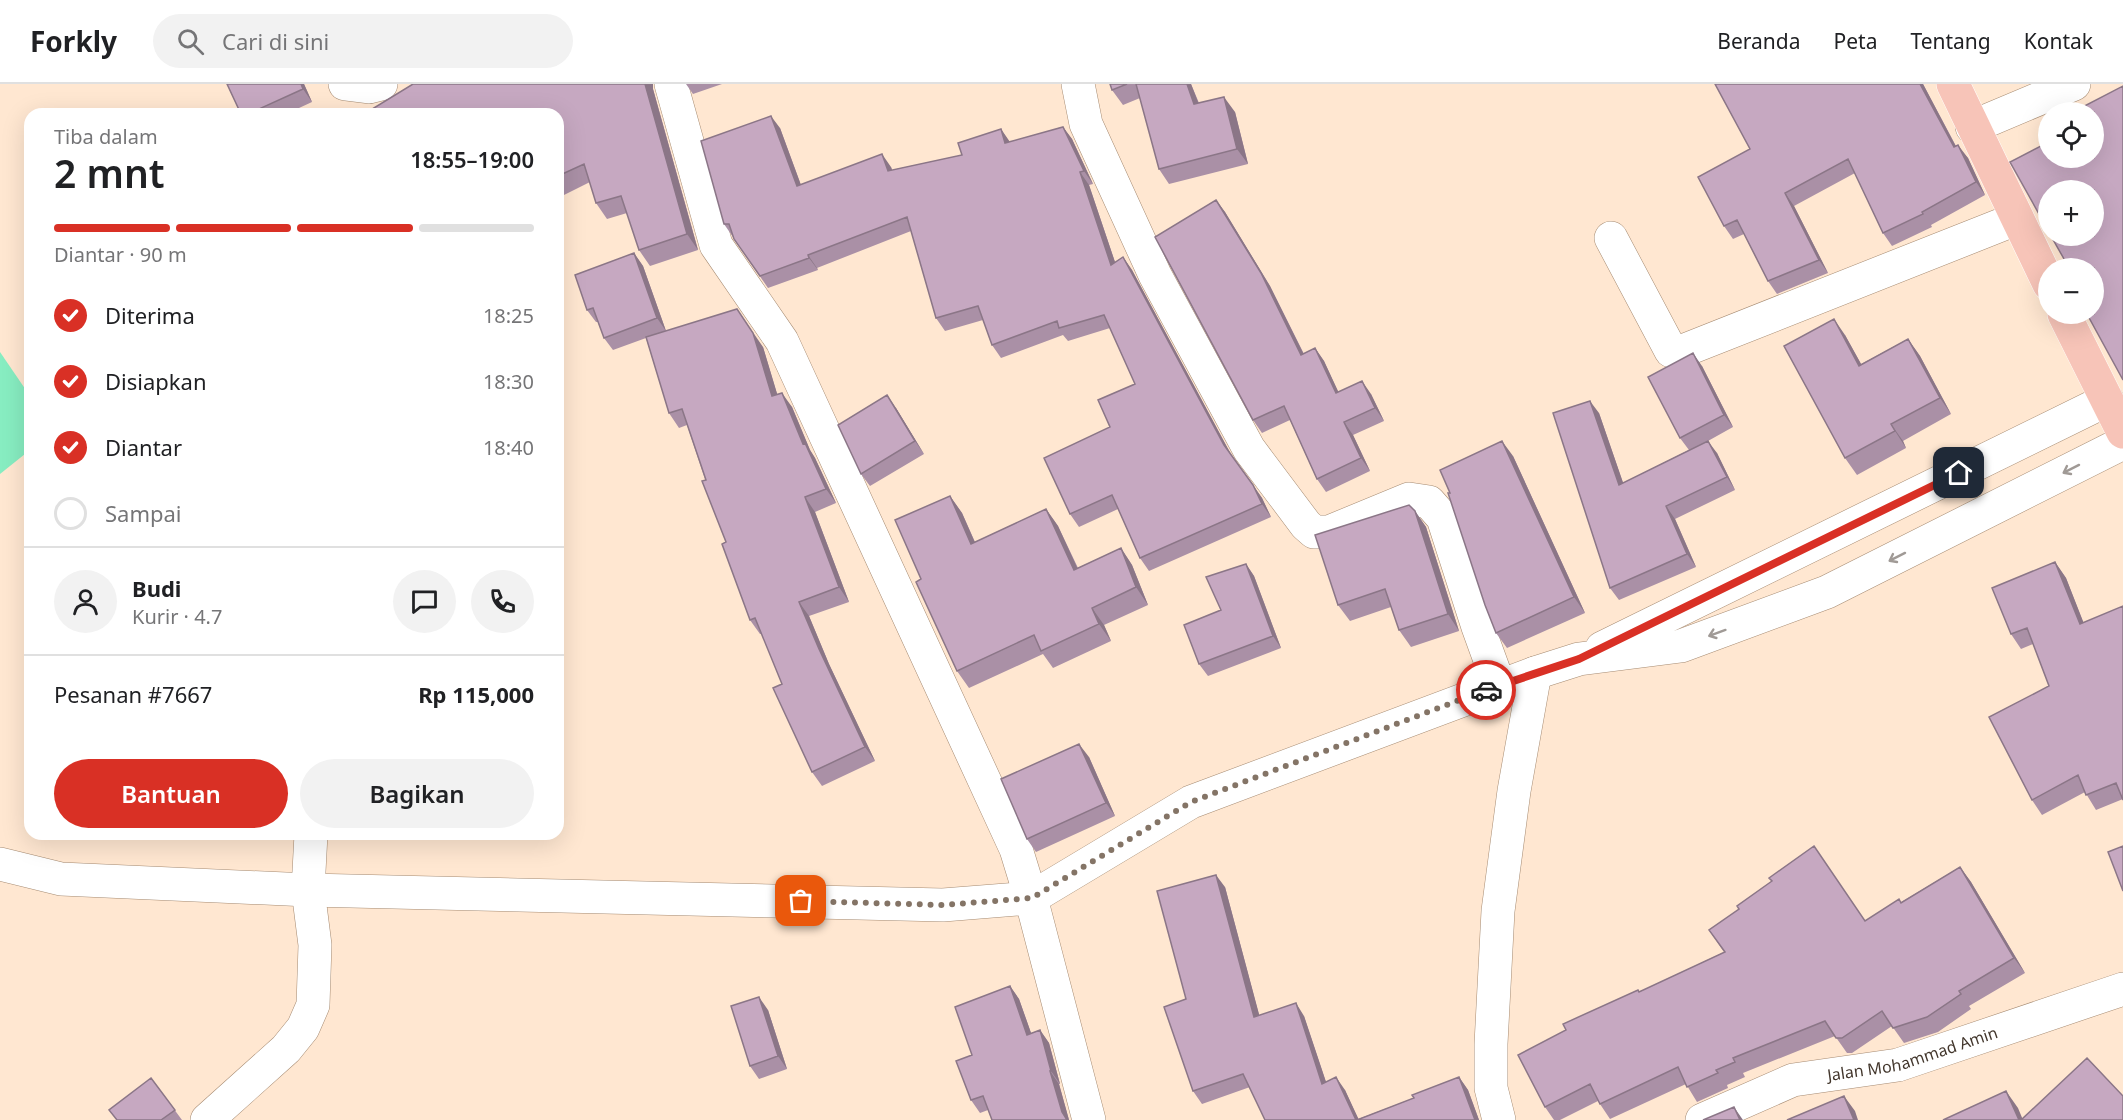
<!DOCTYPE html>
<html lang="id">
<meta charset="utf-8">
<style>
body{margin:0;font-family:"Noto Sans",sans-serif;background:#f2f2f2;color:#202124;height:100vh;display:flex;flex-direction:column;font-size:22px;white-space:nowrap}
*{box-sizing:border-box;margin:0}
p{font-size:20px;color:#757577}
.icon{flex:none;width:33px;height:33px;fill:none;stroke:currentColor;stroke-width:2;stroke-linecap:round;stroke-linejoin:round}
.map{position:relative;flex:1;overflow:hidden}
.drawer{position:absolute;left:24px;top:24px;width:540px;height:732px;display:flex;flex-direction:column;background:#fff;border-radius:18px;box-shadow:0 6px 24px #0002}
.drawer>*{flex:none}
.fabs{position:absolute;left:2038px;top:18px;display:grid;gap:12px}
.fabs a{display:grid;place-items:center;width:66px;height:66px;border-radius:50%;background:#fff;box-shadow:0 6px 24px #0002;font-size:30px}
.pin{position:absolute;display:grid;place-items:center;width:51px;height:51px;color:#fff;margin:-26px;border-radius:12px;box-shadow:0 3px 9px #0006}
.courier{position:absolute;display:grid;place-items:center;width:60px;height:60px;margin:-30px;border:4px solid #d93025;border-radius:50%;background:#fff;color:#222;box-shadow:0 2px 8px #0007}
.overview em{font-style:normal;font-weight:600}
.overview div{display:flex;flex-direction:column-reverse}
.overview{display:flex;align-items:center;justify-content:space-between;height:102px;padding:0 30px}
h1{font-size:39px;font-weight:600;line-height:45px}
.bar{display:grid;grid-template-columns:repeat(4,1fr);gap:9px 6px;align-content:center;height:72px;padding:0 30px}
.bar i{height:8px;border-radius:4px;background:#e0e0e0}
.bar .current{background:#d93025}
.bar p{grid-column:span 4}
.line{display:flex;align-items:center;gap:15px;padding:0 30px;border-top:2px solid #e0e0e0}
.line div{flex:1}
.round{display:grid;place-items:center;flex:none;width:63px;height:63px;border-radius:32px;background:#f2f2f2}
ol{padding:0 30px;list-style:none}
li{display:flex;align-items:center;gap:18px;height:66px}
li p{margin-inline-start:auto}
li .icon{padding:6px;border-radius:50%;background:#d93025;color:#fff;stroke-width:4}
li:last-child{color:#757577}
li i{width:33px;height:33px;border:3px solid #e0e0e0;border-radius:50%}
.primary-button{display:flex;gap:12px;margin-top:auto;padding:12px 30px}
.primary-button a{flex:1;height:69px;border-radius:36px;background:#d93025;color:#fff;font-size:24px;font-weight:600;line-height:69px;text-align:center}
.primary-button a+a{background:#f2f2f2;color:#202124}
header{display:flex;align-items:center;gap:36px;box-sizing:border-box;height:84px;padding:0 30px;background:#fff;border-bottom:2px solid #e0e0e0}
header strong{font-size:28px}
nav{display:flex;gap:33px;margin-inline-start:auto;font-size:21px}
.search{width:420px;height:54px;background:#f2f2f2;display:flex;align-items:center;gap:15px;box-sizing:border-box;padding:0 21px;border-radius:33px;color:#757577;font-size:22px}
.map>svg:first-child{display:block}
.green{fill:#87edc1}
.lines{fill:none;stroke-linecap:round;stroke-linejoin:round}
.minor-casing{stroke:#a68b72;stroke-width:34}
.major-casing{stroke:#fff;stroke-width:34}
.minor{stroke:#fff;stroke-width:33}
.major{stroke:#f7c4b8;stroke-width:33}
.wall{fill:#aa90a6}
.shaded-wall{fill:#8b7687}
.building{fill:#c6a8c1;stroke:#8b7687;stroke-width:1.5}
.oneway{stroke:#a09a96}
.done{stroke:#847466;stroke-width:6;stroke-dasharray:0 10.8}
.route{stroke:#d93025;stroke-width:8}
.labels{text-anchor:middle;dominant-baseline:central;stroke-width:4.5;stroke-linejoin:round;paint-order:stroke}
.street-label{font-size:16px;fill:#42362c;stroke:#fff}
</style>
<header>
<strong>Forkly</strong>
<div class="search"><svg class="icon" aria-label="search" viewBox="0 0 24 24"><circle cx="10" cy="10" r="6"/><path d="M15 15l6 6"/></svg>Cari di sini</div>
<nav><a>Beranda</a><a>Peta</a><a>Tentang</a><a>Kontak</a></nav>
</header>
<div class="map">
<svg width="2123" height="1036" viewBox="0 0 2123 1036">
<rect width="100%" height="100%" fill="#ffe7d1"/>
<path class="green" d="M0,268l30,44v54l-30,24z"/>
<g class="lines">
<defs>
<g id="minor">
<path d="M345,0l24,3 12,-3"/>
<path d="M671,0l45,161 66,96 234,508 15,49 58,222"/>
<path d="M1078,0l8,40 69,151 94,174 57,76 8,7h15l80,-33 20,3 14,16 35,109 21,58"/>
<path d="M1972,43l102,-43"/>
<path d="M1611,154l60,113 14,-1 331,-131"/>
<path d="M1602,564l505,-248"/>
<path d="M0,780l61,15 247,11 635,15 88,-7 160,-96 344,-129 44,-14 102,-13 146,-54 296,-149"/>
<path d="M207,1036l79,-71 17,-21 10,-23 2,-60 -7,-55 3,-56"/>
<path d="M1499,1036l-8,-32v-44l7,-133 16,-120 21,-118"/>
<path id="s1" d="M1702,1036l91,-40 105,-15 225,-76"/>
</g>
<path id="major" d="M1953,0l96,200
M2064,230l59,118"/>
</defs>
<use href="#minor" class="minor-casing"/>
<use href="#major" class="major-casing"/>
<use href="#minor" class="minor"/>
<use href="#major" class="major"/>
</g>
<path class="wall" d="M227,0h77l8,18 -26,12h-45z
M413,0h240v5l45,161 -48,16 -11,-16 -12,-37 -20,6 -11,-16 -6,-21 -32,16v-84z
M686,0h36l-29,10z
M1110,0h81l8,19 36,9 13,52 -79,20 -10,-15 -19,-71 -17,7 -11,-15z
M1715,0h208l33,62 12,12 17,37 -54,30 1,2 -40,19 -9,-13 -28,-60 -61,33 34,67 -51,21 -9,-13 -24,-47 -11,5 -9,-13 26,-77z
M1063,43l9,12 21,45 -4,1 26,77 8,-5 9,13 99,185 31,43 9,19 -122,54 -9,-13 -22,-49 -39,18 -9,-13 40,-87 25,-43 -25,-56 -42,13 -5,-6 -62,23 -9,-13 -9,-25 -38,11 -9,-13 -25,-87 -94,37 1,2 -50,18 -44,-64 56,-96 21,57 90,-18 1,3 70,-15 39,-26 8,13z
M1216,116l9,12 45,74 34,68 11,-6 9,13 14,31 33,2 13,27 -31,14 17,36 -44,21 -9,-13 -27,-59 -28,13 -9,-13z
M634,169l9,13 23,65 97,16 14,47 15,13 18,43 5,8 21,45 -21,9 34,90 -40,14 20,48 46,97 -53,25 -10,-14 -30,-88 -20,-50h-2l-10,-14 -24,-78 -39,-117 -8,3 -10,-15 -23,-75 -33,12 -9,-12 -6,-16h-2l-9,-12z
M1845,251l16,29 47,-25 12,17 31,58 -48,27 3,7 -49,27 -12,-17z
M1702,282l31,61 -34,19 18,7 18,37 -60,29 21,48 -77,33 -9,-12 -11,-175 24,70 66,-33 -9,-12z
M896,324l28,46 -54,32 -9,-12z
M1513,372l72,157 -78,35 -11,-15z
M950,412l12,17 13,29 71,-33 12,17 20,42 43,-20 11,17 16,40 -44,20 7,16 -58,27 -10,-14 -74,34 -12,-17 -36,-92z
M1415,427l11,16 33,104 -48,16 -12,-17 -8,-23 -41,14 -12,-16z
M2055,478l11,16 17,44 40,177 -27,11 -11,-18 -43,23 -10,-15 17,-114 -16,-42 -12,5 -10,-15z
M1246,480l8,12 27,72 -73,28 -9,-12 22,-54z
M1089,673l26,59 -79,36 -9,-13z
M1960,783l11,15 54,91 -56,33 2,3 -33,23 -34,11 -12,-17 -40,27h-5l-12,-17 -92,37 2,4 -18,8 1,3 -31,14 -11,-18 -76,35 -12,-18 -38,19h-6l-9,-13 21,-77 74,-38 84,-40 -15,-22 156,-9 36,-19z
M1225,803l34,128 45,1 22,66 19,8 13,29 56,-21 45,-21 9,13 11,30h-214l-15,-33 -48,17 -9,-13 -7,-92z
M1010,902l9,13 12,34 9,-3 9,13 11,41h-1l10,36h-77l-4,-10 -8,3 -9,-13 1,-45z
M768,926l19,59 -28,10 -9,-13z
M151,994l31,42h-66z"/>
<path class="shaded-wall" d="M301,0h3l8,18 -9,-13z
M645,0h8v5l45,161 -11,-16z
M1187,0h4l14,36 -11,-16z
M1920,0h3l40,76 -9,-13z
M1224,13l11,15 13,52 -11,-15z
M771,32l9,12 26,71 -9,-13z
M1063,43l9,12 21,45 -9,-13z
M1001,45l9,13 -5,1z
M1958,61l10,13 17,37 -9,-13z
M882,70l9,13 6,17 -9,-13z
M1080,88l9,13 31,92 -9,-12z
M1785,109l9,13 34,67 -9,-13z
M1216,116l9,12 45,74 40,81 -9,-12z
M634,169l9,13 23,65 -9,-13z
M808,171l9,13 1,2 -9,-12z
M1123,173l9,13 101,188 -9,-13z
M737,225l26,38 19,63 -10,-14z
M1834,235l11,16 26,47 -12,-16z
M1908,255l12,17 31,58 -11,-16z
M1315,264l9,13 21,45 -9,-13z
M1693,269l9,13 31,61 -9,-12z
M1362,297l9,13 13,27 -9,-13z
M782,309l10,14 18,43 5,8 21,45 -10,-14 -23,-45z
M887,311l9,13 28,46 -9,-13z
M1590,317l9,12 29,84 -9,-12z
M1344,338l9,13 17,36 -9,-13z
M1891,340l12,17 3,7 -11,-17z
M1502,357l11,15 72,157 -11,-16z
M1708,357l9,12 18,37 -8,-13z
M1253,401l9,13 9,19 -9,-13z
M950,412l12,17 21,48 -12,-17z
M805,413l10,15 34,90 -10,-15z
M1666,422l9,13 21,48 -9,-13z
M1046,425l12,17 28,61 -12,-17z
M1415,427l11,16 33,104 -11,-17z
M1121,464l11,17 16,40 -12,-18z
M2055,478l11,16 24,61 -10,-15z
M1246,480l8,12 27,72 -8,-12z
M799,518l10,14 20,48 46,97 -10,-14 -46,-98z
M1092,524l12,17 7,16 -12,-17z
M1079,660l10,13 26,59 -9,-13z
M1960,783l11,15 54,91 -11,-15z
M1216,791l9,12 38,142 -9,-12z
M1010,902l9,13 17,48 -9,-12z
M759,913l9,13 19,59 -9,-13z
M1296,919l8,13 27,81 -9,-13z
M1040,946l9,13 11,41 -9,-13z
M1050,987l9,13 10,36h-2l-5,-8z
M1336,993l9,13 14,30h-3z
M1459,993l9,13 11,30h-4z
M2006,1007l12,17 5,12h-4z
M1844,1012l11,15 3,9h-4z
M1734,1023l9,13h-3z"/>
<path class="building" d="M227,0h74l2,5 -55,25h-7z
M413,0h232l42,150 -48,16 -18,-54 -25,7 -12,-39 -26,12v-62h-194z
M1110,0h17l-15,6z
M1136,0h51l7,20 30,-7 13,52 -78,20z
M1715,0h205l34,63 4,-2 18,37 -54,30 1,2 -40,19 -35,-74 -63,34 34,67 -51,21 -31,-61 -13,6 -26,-49 52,-28z
M2123,2v294l-36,-66h7v-46h-31l5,-2 -17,-30h43v-46h-45v42l-39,-70 37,-19 -7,-13 9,-5v33h45v-46h-21z
M771,32l26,70 85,-32 6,17 74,-16 -4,-12 43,-14 4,14 58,-16 21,44 -4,1 31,93 12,-8 101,188 29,40 9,19 -122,54 -28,-63 -42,19 -26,-56 66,-31 -12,-27 37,-16 -31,-69 -45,13 -2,-7 -65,24 -14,-39 -42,12 -29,-101 -99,38 1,3 -49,18 -26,-37 -5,-15h-5l-23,-83z
M1216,116l45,73 40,82 14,-7 21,45 26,-12 13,27 -31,14 17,36 -44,21 -33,-73 -31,14 -98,-183z
M634,169l23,65 -53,20 -11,-30 -6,2 -12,-35z
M737,225l16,24 19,63 10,-3 21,51 2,-1 21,46 -21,8 34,90 -40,15 20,47 46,98 -53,25 -39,-84 9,-4 -27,-66 -5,2 -28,-76 4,-2 -24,-61 4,-1 -24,-71 -13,4 -23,-76z
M1834,235l25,47 49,-27 32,59 -49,26 4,7 -50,27 -61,-112z
M1693,269l31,62 -44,23 -32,-61z
M887,311l28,46 -54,33 -23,-49z
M1590,317l29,84 89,-44 19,36 -61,29 21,48 -77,34 -57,-175z
M1502,357l72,156 -78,36 -11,-28 -37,-112h2l-10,-23z
M950,412l21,48 75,-35 28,61 47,-22 15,39 -44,21 7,16 -58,27 -7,-16 -77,36 -41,-89 5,-3 -26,-59z
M1409,421l6,6 33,103 -49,16 -14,-41 -47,16 -23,-70z
M2055,478l25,62 43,-18v194l-7,-17 -30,12 -8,-20 -46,25 -43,-83 60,-31 -22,-58 -16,6 -19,-46z
M1246,480l27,72 -74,28 -15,-39 37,-15 -15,-33z
M1079,660l27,59 -79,36 -26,-60z
M1814,762l51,75 34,-22 2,4 59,-36 54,91 -55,33 2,3 -34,23 -34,11 -11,-17 -40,27h-6l-11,-17 -92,37 2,4 -19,8 2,3 -31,14 -9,-20 -78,37 -10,-20 -45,23 -27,-52 48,-25 -3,-6 75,-34 1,2 86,-40 -16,-22 30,-21 -2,-3 35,-25 -3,-3z
M2123,762v45l-15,-39z
M1216,791l38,142 42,-14 26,81 14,-7 20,43h-91l-22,-46 -50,17 -29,-84 22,-8 -29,-108z
M1010,902l17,49 13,-5 11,41h-1l12,41 5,8h-75l-9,-24 -12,4 -15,-39 16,-6 -17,-48z
M759,913l19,59 -28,10 -19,-60z
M2087,974l36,38v24h-102z
M1459,993l16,43h-118l57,-22 -2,-3z
M151,994l24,32 -14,10h-44l-8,-10z
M2006,1007l13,29h-76z
M1844,1012l10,24h-67z
M1734,1023l6,13h-37z"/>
<defs><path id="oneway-shaft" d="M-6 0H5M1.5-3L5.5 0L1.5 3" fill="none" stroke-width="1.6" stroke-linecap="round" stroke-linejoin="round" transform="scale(1.5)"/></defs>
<g class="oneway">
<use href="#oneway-shaft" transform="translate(2071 385) rotate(153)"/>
<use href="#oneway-shaft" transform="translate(1897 473) rotate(153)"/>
<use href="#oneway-shaft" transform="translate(1717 549) rotate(160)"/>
</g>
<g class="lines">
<path class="done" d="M801,817l142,4 89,-7 159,-96 295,-112"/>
<path class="route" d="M1486,606l93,-31 380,-186"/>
</g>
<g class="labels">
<g class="street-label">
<text stroke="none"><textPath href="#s1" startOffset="222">Jalan Mohammad Amin</textPath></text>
</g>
</g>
</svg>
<div class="fabs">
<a><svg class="icon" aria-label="locate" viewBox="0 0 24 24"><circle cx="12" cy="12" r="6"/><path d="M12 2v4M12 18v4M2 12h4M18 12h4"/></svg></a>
<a>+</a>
<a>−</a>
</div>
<div class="pin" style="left:801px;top:817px;background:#ea580c"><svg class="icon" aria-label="bag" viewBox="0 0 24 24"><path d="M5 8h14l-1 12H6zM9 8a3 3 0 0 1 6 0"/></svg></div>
<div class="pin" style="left:1959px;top:389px;background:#1f2937"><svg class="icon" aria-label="home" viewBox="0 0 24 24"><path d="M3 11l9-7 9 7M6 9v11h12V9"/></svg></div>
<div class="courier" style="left:1486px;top:606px"><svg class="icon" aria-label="car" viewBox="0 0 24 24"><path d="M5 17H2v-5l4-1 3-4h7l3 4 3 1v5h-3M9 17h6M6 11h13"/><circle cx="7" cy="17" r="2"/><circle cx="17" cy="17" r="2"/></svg></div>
<section class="drawer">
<div class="overview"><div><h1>2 mnt</h1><p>Tiba dalam</p></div><em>18:55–19:00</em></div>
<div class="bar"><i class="current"></i><i class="current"></i><i class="current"></i><i></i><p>Diantar · 90 m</p></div>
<ol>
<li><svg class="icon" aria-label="check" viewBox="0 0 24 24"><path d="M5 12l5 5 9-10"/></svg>Diterima<p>18:25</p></li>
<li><svg class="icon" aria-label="check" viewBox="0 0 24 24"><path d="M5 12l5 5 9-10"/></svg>Disiapkan<p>18:30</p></li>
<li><svg class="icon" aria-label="check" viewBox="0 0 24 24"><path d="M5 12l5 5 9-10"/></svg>Diantar<p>18:40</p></li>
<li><i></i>Sampai</li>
</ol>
<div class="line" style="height:108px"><a class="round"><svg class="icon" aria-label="person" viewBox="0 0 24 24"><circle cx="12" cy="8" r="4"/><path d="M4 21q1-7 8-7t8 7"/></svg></a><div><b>Budi</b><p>Kurir · 4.7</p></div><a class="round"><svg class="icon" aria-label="chat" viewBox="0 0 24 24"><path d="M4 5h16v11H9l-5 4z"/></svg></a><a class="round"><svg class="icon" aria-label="phone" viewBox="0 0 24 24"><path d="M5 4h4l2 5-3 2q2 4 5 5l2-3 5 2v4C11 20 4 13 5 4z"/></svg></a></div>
<div class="line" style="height:78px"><div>Pesanan #7667</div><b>Rp 115,000</b></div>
<div class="primary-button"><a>Bantuan</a><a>Bagikan</a></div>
</section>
</div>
